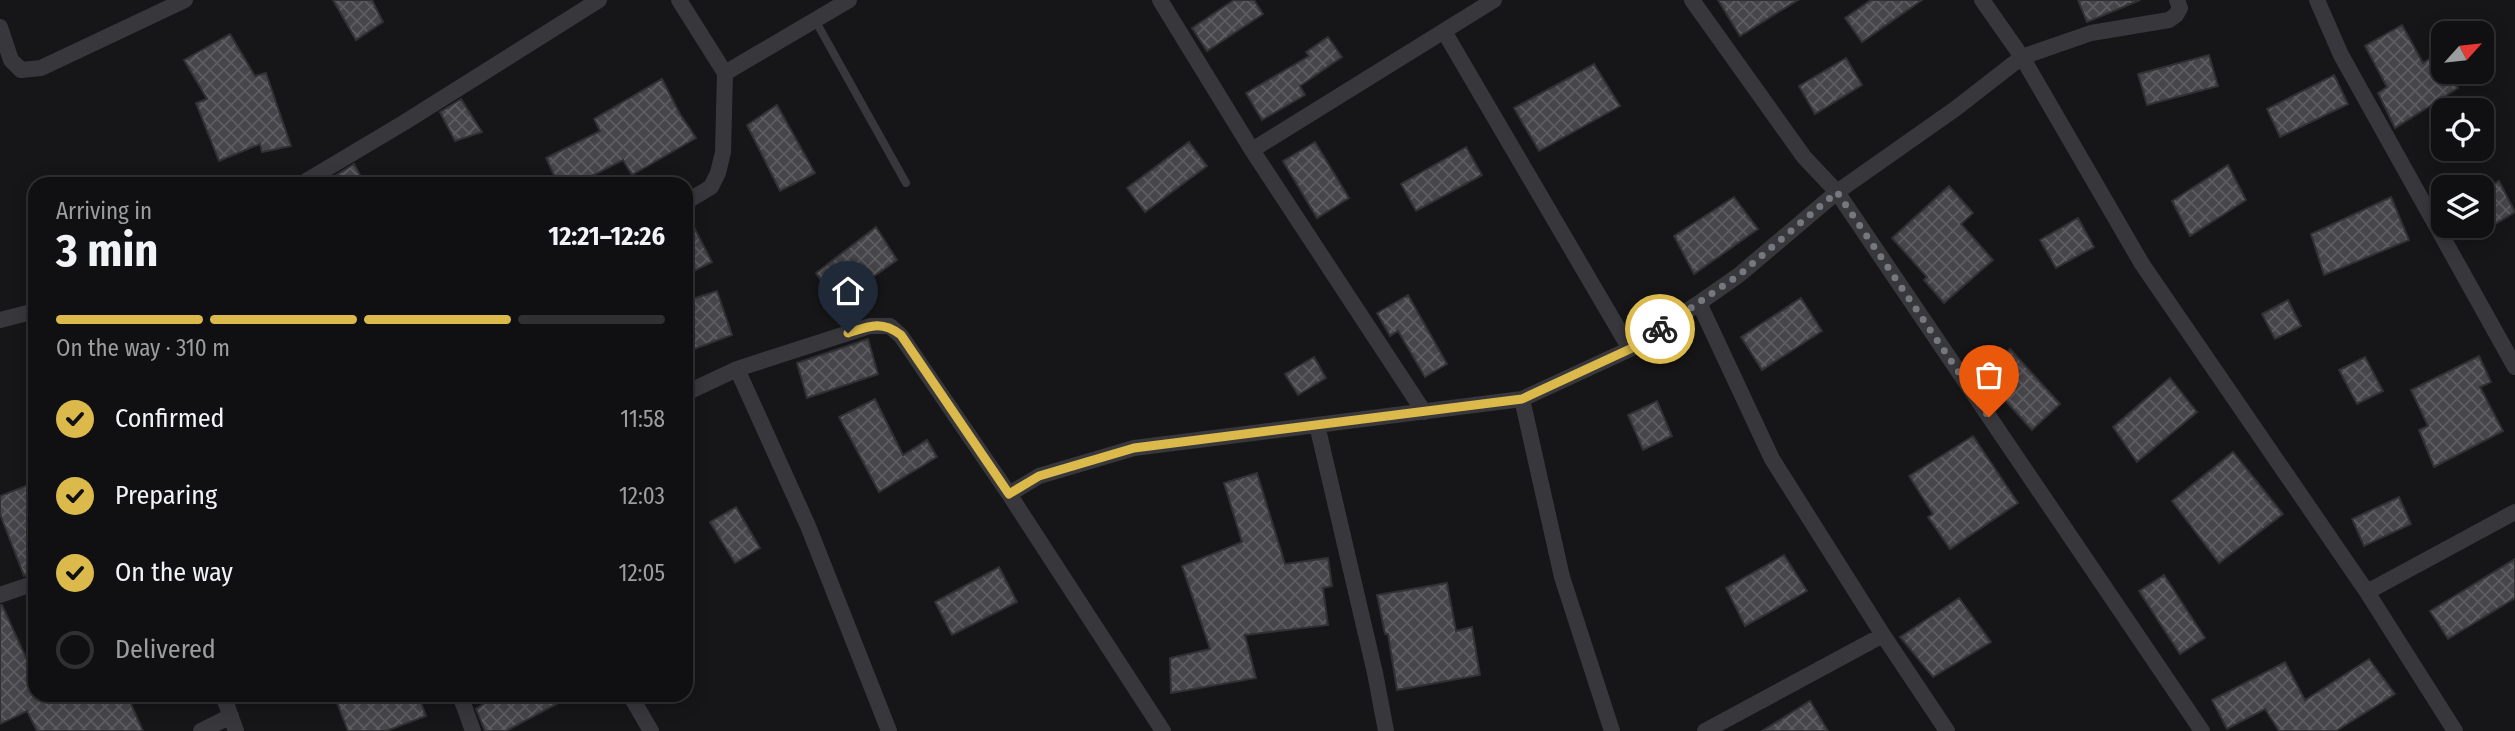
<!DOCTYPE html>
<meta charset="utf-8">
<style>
body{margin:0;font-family:"Fira Sans Condensed",sans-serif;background:#19191b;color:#f1f3f6;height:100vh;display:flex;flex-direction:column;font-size:26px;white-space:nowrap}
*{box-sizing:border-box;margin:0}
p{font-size:23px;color:#9c9d9f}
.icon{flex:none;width:38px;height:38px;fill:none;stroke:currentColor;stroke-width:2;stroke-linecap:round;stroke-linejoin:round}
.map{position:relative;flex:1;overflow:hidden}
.drawer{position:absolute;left:28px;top:177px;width:665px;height:525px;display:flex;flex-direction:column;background:#101012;border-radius:21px;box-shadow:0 4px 18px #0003,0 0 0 2px #303032}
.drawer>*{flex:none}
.needle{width:46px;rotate:63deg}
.controls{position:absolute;left:2431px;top:21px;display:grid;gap:14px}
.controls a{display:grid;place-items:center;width:63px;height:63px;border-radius:14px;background:#101012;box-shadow:0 4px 18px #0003,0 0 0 2px #303032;font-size:35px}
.pin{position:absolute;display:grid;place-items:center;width:60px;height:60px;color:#fff;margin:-72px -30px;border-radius:50% 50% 50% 0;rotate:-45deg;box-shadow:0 0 7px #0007}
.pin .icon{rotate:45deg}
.courier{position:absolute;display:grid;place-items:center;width:70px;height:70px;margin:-35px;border:5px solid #dbba4b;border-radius:50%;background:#fff;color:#222;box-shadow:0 2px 9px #0007}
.summary em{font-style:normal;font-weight:700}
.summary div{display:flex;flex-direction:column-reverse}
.summary{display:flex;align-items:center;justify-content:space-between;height:119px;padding:0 28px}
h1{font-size:46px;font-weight:700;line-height:52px}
.bar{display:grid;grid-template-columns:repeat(4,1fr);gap:10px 7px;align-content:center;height:84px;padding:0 28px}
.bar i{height:9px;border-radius:5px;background:#303032}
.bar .selected{background:#dbba4b}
.bar p{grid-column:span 4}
ol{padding:0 28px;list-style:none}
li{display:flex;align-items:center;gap:21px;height:77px}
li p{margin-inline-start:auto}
li .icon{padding:7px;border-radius:50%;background:#dbba4b;color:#111;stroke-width:4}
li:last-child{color:#9c9d9f}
li i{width:38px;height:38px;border:4px solid #303032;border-radius:50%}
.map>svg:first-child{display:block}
.building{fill:url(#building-cross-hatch);stroke:#313134;stroke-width:2}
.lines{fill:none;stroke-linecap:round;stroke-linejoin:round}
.lane{stroke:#38383c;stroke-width:8}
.street{stroke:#38383c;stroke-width:16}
.done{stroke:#76787f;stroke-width:7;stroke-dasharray:0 12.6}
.route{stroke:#dbba4b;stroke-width:9}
</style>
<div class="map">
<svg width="2515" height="731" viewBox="0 0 2515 731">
<defs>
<pattern id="building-cross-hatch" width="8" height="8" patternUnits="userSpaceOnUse" patternTransform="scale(1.75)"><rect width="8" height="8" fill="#46464a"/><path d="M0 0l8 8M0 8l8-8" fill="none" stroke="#5e5e62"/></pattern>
</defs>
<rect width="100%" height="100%" fill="#161618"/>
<path class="building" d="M333,0h39l11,22 -27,18z
M1234,0h20l9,14 -56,37 -15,-23z
M1718,0h80l-58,36z
M1871,0h51l-60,42 -17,-24z
M2078,0h62l-53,22z
M2402,25l21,38 14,-9 6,9v9h5l10,16 -63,40 -17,-35 9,-6 -22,-41z
M230,34l25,42 11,-3 25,73 -29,6 -2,-8 -41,17 -23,-58 11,-4 -23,-39z
M1328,37l14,20 -42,29 5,9 -43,25 -16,-27 63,-37 -3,-4z
M2209,55l9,31 -71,19 -9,-31z
M1846,58l16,27 -47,29 -16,-28z
M1594,64l26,42 -81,45 -25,-43z
M2334,75l14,29 -68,33 -13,-28z
M662,79l18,35 16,24 -64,37 -9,-15 -47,24h-18l-12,-26 54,-27 -6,-12z
M461,99l21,33 -27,9 -15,-29z
M777,105l38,68 -35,18 -33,-66z
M1189,142l18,24 -62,46 -18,-24z
M1315,142l34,56 -32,20 -34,-57z
M1466,147l16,28 -66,36 -15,-27z
M354,164l11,20h-43z
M2228,165l18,35 -56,36 -18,-35z
M2499,181l16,31 -33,20v-41z
M1949,186l24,27 -12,11 32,36 -49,43 -20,-23 3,-3 -35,-39z
M1734,197l24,32 -64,45 -20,-38z
M2391,197l18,43 -85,35 -13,-41z
M686,212l26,50 -26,13z
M2078,218l16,29 -38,21 -16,-28z
M876,227l21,33 -61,43 -20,-30z
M717,291l15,44 -46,17v-51z
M1408,295l39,69 -22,13 -27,-46 -8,5 -13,-23z
M1801,298l21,33 -60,39 -21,-33z
M2288,300l13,26 -26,13 -13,-25z
M868,339l10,35 -71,24 -10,-35z
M2010,349l50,55 -28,26 -49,-54z
M2479,356l12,26 -11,5 23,44 -69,36 -15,-37 9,-4 -17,-36z
M1314,357l12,21 -28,17 -13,-21z
M2365,357l18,34 -26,13 -18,-34z
M2170,378l27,34 -60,50 -24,-35z
M875,399l28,56 24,-15 10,17 -58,35 -40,-75z
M1657,401l15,35 -29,14 -15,-35z
M1973,436l45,67 -68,46 -22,-32 5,-3 -24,-38z
M2233,452l50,62 -64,49 -47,-62z
M1257,473l28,91 43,-6 4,28 -9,2 5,37 -83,10 11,43 -85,15 -1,-35 40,-9 -28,-83 60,-24 -18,-59z
M31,484l4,11v78l-11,3 -24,-62v-18z
M2399,497l12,27 -47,22 -12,-27z
M736,507l24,41 -25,15 -25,-41z
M1784,555l23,36 -62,35 -19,-38z
M2515,559v39l-67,41 -18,-28z
M999,567l18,35 -65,33 -17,-33z
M2164,575l41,63 -25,16 -41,-63z
M1447,583l9,48 16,-4 8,48 -83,15 -9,-56h-3l-8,-39z
M1959,598l32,44 -58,35 -33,-40z
M0,605h2l25,55 8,-3v38h92l16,36h-106l-10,-20 -27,13z
M2369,659l26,35 -59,37h-57l-14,-22 -38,20 -15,-29 73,-38 20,38z
M334,695h84l8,21 -40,15h-38z
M498,695h75l-67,36h-21l-9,-22z
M1810,701l18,30h-66z"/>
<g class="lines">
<path class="lane" d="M815,20l91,163"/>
<path class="street" d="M679,0l46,73 -2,79 -5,21 -7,14 -25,15
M1160,0l92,150 172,262
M1692,0l112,157 33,35 365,539
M1982,0l40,57 120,207 225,328 88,139
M2317,0l24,55 174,312
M0,27l11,33 10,10 20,-2 144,-68
M1445,33l185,316
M725,73l124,-73
M1252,150l242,-150
M301,184l104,-62 194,-122
M1699,303l73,156 111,176 64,96
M0,320l35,-9
M737,369l71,157 81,205
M686,393l51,-24 133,-43h20l11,10 108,158 154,237
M1522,399l40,178 50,154
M1317,425l58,248 11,58
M1009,494l30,-18 95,-28 388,-49 108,-50 69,-46 40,-28 98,-83 118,-83 67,-52 69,-24 78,-13 7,-5 4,-7 -3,-8
M2367,592l148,-80
M0,595l35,-12
M223,695l13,36
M460,695l13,36
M630,695l21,36
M201,731l30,-15
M1705,731l178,-96"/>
</g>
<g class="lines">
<path class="done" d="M1660,329l79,-54 98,-83 152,225"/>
<path class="route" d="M848,333c21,-7 34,-13 53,2l108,159 30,-18 95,-28 388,-49 108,-50 30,-20"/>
</g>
</svg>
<div class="controls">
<a><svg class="needle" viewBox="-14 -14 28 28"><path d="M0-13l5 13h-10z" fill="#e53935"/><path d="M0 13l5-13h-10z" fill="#9c9d9f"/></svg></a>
<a><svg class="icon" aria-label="locate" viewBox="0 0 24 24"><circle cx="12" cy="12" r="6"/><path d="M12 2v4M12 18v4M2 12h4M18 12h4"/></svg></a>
<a><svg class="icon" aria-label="layers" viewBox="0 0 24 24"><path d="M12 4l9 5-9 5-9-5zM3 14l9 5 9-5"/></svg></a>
</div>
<div class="pin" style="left:1989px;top:417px;background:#ea580c"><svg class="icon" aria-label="bag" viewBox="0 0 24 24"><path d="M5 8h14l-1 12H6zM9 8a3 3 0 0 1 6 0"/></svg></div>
<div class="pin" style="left:848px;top:333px;background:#1f2937"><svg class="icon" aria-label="home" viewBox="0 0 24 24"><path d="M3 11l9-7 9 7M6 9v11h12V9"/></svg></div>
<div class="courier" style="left:1660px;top:329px"><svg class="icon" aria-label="bike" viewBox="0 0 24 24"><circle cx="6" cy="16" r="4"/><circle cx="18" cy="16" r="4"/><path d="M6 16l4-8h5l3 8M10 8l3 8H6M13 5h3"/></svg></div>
<section class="drawer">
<div class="summary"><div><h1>3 min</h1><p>Arriving in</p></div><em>12:21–12:26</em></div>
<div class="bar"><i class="selected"></i><i class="selected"></i><i class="selected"></i><i></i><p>On the way · 310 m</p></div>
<ol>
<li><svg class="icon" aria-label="check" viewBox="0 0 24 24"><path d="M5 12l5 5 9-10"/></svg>Confirmed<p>11:58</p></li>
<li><svg class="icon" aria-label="check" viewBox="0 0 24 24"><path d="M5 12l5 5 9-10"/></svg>Preparing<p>12:03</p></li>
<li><svg class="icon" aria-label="check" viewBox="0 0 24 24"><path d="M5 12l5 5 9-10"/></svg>On the way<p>12:05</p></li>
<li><i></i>Delivered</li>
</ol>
</section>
</div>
